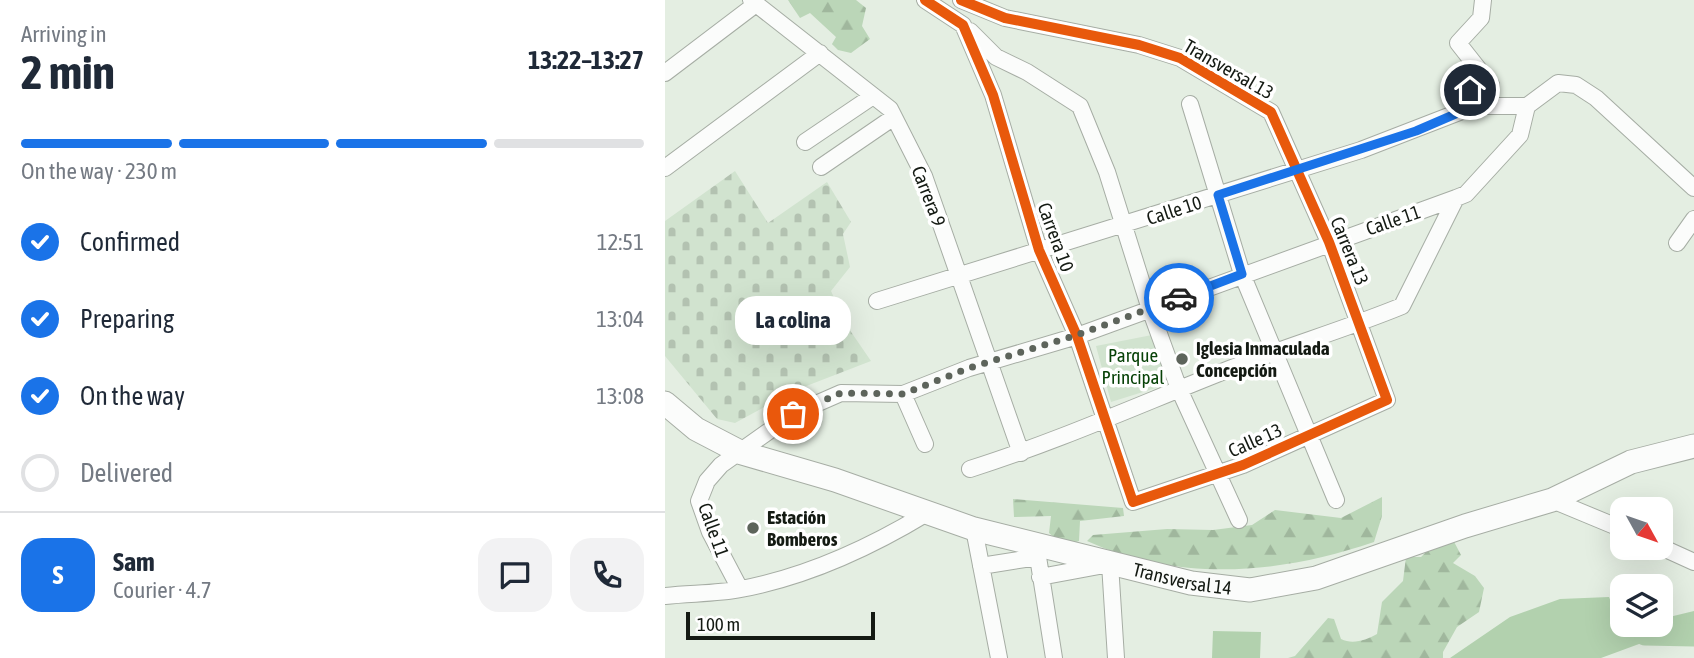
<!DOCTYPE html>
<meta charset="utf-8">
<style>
body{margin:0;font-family:"Asap Condensed",sans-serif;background:#f2f2f3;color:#1f2937;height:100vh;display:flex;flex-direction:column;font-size:26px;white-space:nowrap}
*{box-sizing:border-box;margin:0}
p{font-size:23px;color:#747a83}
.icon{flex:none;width:38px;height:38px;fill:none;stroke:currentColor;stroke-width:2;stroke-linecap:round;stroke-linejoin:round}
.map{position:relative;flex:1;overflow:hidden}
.drawer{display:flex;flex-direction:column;background:#fff;width:665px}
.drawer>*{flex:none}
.needle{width:46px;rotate:130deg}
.tools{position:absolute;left:945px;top:497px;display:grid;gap:14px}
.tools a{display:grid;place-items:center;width:63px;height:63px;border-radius:14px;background:#fff;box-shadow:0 7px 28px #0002;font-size:35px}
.scale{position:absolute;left:21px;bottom:18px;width:189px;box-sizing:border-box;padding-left:7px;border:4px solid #141a13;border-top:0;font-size:19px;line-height:24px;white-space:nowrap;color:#141a13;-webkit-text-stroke:5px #fff;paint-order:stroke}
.pin{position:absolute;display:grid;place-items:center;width:60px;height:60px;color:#fff;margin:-30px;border:4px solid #fff;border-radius:50%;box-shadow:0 2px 7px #0007}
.courier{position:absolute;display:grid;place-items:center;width:70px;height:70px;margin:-35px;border:5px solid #1a73e8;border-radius:50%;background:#fff;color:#222;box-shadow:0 2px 9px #0007}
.bubble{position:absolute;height:49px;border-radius:21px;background:#fff;box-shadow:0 7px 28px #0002;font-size:23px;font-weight:700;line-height:49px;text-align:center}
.overview em{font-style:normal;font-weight:700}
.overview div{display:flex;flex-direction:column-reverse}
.overview{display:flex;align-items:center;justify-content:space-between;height:119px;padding:0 21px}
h1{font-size:46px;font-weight:700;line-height:52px}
.bar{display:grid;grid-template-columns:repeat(4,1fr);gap:10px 7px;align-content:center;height:84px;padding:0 21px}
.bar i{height:9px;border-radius:5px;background:#e0e1e3}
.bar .current{background:#1a73e8}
.bar p{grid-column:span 4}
.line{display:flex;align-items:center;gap:18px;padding:0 21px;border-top:2px solid #e0e1e3}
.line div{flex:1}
.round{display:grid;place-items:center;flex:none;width:74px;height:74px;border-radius:21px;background:#f2f2f3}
ol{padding:0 21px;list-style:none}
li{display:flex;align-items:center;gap:21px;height:77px}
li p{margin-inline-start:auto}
li .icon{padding:7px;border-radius:50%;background:#1a73e8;color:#fff;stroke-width:4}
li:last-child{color:#747a83}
li i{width:38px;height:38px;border:4px solid #e0e1e3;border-radius:50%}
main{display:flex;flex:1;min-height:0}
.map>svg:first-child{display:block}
.green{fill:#d1e3cf}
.forest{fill:url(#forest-firs)}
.cemetery{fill:url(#cemetery-stones)}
.water{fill:#b2d1ae}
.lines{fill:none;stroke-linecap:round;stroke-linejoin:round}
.river{stroke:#b2d1ae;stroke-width:23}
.minor-casing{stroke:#a6ada4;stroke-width:18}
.highway-casing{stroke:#a6ada4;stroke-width:25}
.minor{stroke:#fbfcfb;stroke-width:16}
.highway{stroke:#fbfcfb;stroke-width:23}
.cycleway-casing{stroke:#fff;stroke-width:15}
.cycleway{stroke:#e8590c;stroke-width:10}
.done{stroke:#5d645b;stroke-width:7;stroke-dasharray:0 12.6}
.route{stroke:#1a73e8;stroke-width:9}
.poi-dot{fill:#5d645b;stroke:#fff;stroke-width:2.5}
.labels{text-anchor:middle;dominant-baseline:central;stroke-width:7;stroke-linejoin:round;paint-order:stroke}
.street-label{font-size:19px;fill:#141a13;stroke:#fff}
.poi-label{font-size:19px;font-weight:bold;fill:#141a13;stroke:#fff;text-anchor:start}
.park-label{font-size:19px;fill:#074207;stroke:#fff}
</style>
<main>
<section class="drawer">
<div class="overview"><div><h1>2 min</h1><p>Arriving in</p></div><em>13:22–13:27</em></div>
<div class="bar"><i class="current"></i><i class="current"></i><i class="current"></i><i></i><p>On the way · 230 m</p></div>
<ol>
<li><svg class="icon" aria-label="check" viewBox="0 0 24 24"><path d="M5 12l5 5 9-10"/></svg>Confirmed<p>12:51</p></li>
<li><svg class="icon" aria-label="check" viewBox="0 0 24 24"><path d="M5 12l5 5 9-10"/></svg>Preparing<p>13:04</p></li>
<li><svg class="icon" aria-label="check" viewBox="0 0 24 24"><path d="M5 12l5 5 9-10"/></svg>On the way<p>13:08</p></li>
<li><i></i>Delivered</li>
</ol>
<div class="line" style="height:126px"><b class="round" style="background:#1a73e8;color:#fff">S</b><div><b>Sam</b><p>Courier · 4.7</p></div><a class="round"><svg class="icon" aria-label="chat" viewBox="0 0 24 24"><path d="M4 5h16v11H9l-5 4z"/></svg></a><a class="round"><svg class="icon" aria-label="phone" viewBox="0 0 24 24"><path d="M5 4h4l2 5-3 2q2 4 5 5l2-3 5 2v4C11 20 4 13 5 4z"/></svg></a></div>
</section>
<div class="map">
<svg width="1029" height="658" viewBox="0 0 1029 658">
<defs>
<pattern id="forest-firs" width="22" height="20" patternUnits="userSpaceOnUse" patternTransform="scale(1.75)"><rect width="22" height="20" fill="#bbd6b8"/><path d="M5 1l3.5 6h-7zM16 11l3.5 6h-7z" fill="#a0b79d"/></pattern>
<pattern id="cemetery-stones" width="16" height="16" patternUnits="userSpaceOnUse" patternTransform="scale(1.75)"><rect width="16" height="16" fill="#d1e3cf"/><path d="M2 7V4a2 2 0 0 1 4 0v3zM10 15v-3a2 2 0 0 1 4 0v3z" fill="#b3c2b1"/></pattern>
</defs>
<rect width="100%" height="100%" fill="#e4eee2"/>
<path class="green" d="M492,334l21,47 -67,21 -15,-56z"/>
<path class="forest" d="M123,0h68l10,8 -4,18 8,13 -19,14 -13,-3 -6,-6 4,-7 -26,-24 -10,5z
M717,497v19l-8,26c-94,32 -194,41 -287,-1l6,-6 74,-6 46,1 39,-5 23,-15 66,8z
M348,499l110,9 1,8 -44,5 -1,20 -15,5 -15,-13 2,-17 -37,1z
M786,536l10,19 -8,8 22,13 9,12 -5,24 -22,15 -14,25v6h-155l7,-2 33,-38 6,1 7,20c12,6 25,1 36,-5l5,-32 21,-21 3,-24h15l13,-13z"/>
<path class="cemetery" d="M70,171l33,52 59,-41 24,40 -8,12 7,33 -19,24 16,35 24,35 -75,29 -61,33 -18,-4 -52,-63v-135z"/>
<path class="water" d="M944,597l12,29 40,-1v-6l33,-8v24l-36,2 -57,21h-151l60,-41 50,-18z
M548,631l48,1 -1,26h-48z"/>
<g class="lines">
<path class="river" d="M980,634l49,1"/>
<defs>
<path id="minor" d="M86,0l139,109 34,67 97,277
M260,0l38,25 30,70 46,155 38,86 56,166 110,-37 144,-65 -58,-158 -58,-130 -91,-54 -41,-13 -134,-27 -44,-18
M305,31l26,26 31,15 53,34 27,66 43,137 29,80 60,131
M0,73l91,-69
M525,104l52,170 94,226
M862,106l31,-23 18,2 20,13 98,90
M802,109l-1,-16 25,-8 -33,-42 23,-25 2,-18
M140,142l68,-46
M156,167l73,-50
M0,168l155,-115
M1012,243l17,-24
M212,301l484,-151 106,-41 13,-3h47
M238,394l22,50
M305,469c89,-28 175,-67 262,-101 56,-22 114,-39 170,-62l54,-108
M887,500l70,29
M309,529l25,129
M996,547l33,15
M316,566l57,-9 16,101
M375,577l70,-13 6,94
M75,589l-30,-57 -11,-31 8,-20 14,-16 72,-51 48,-21 62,1 66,-26 108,-32 379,-138 10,-4 54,-59 7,-29
M0,596c25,-3 51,-2 76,-7 64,-12 130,-42 186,-76"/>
<g id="highway">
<path id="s1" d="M0,403l31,26 46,24 93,27 139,49 217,54 59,7 66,-12 149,-52 87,-26 79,-38 63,-16"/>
</g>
</defs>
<use href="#minor" class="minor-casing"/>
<use href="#highway" class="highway-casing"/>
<use href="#minor" class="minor"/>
<use href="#highway" class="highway"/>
<defs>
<path id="cycleway" d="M260,0l38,25 30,70 46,155 38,86 56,166 110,-37 144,-65 -58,-158 -58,-130 -91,-54 -41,-13 -134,-27 -44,-18"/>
</defs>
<use href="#cycleway" class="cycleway-casing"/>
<use href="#cycleway" class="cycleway"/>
</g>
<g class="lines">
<path class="done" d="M128,414l48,-21 62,1 66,-26 108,-33 102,-37"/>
<path class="route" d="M514,298l63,-24 -24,-79 198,-64 51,-22 -3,-12 6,-7"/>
</g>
<g class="poi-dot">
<circle cx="517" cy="359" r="7"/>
<circle cx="88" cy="528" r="7"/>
</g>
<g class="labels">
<g class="street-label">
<text transform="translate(564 69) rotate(30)">Transversal 13</text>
<text transform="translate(264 196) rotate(69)">Carrera 9</text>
<text transform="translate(509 210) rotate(-18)">Calle 10</text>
<text transform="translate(728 220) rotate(-19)">Calle 11</text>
<text transform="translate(391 237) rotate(70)">Carrera 10</text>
<text transform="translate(685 251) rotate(68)">Carrera 13</text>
<text transform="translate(590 440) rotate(-24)">Calle 13</text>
<text transform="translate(49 530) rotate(70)">Calle 11</text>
<text stroke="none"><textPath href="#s1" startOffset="551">Transversal 14</textPath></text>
</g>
<g class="poi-label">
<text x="531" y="348">Iglesia Inmaculada<tspan x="531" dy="22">Concepción</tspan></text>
<text x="102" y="517">Estación<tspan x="102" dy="22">Bomberos</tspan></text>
</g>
<g class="park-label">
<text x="468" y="355">Parque<tspan x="468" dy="22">Principal</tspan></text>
</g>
</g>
</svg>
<div class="tools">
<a><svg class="needle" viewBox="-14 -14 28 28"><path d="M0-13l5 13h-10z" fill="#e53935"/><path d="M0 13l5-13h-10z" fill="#747a83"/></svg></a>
<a><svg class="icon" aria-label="layers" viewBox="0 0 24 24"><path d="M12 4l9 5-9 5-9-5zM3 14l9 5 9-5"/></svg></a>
</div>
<div class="scale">100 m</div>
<div class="pin" style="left:128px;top:414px;background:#ea580c"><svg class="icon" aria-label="bag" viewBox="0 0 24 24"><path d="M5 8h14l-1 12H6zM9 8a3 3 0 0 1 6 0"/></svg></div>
<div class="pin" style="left:805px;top:90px;background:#1f2937"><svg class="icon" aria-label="home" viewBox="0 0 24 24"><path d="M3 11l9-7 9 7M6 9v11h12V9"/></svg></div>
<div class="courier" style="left:514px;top:298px"><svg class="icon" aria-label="car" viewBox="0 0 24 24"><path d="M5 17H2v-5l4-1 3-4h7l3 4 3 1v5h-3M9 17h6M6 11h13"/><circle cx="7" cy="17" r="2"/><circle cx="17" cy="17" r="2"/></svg></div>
<div class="bubble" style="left:70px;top:296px;width:116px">La colina</div>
</div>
</main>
